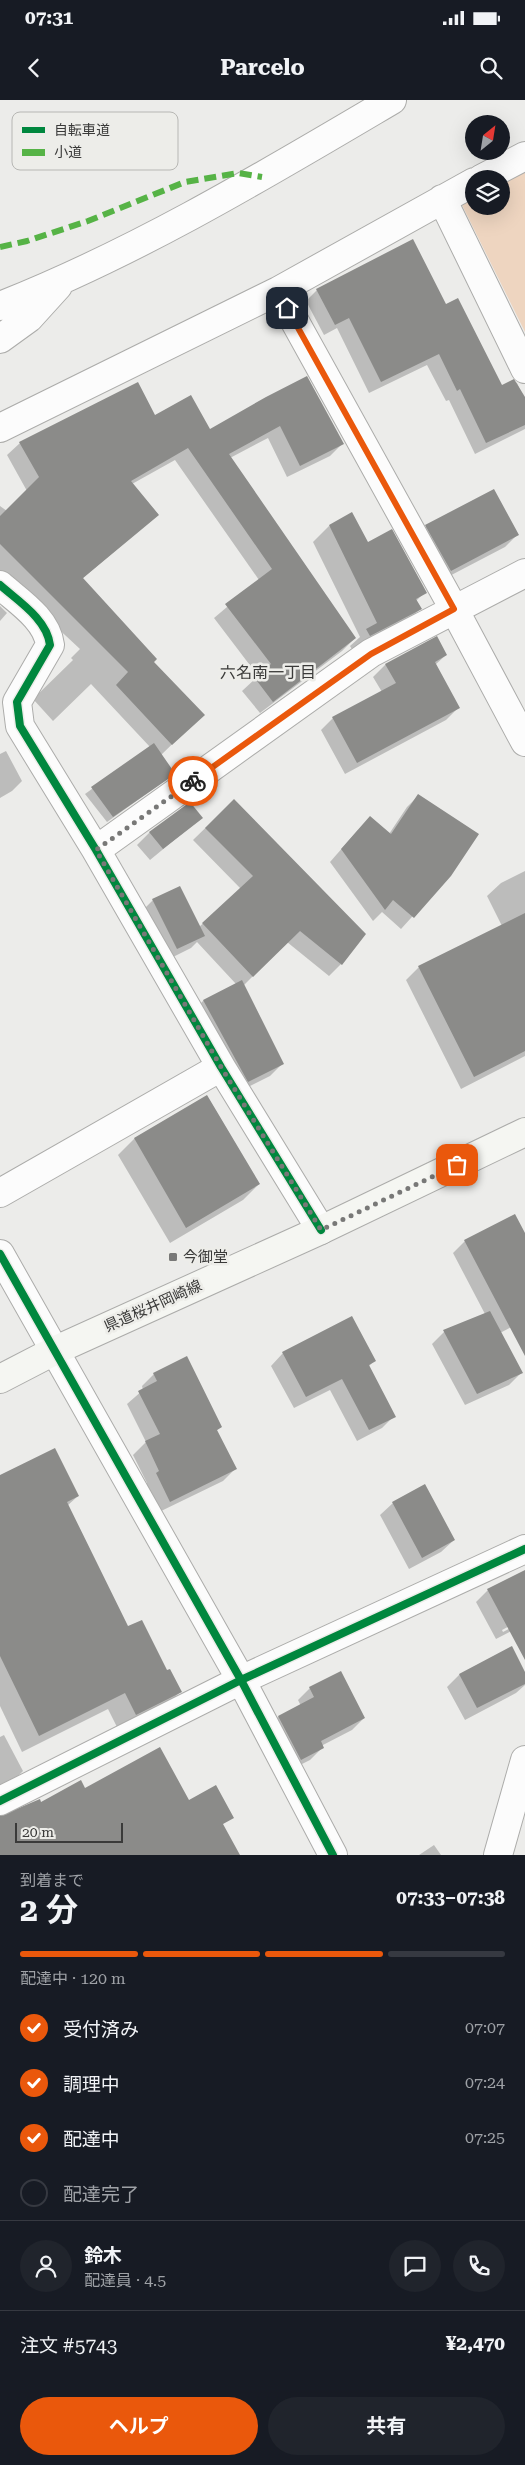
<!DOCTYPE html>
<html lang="ja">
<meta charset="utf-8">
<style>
body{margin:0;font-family:"Roboto Serif","Noto Sans JP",serif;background:#20242c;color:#f1f3f6;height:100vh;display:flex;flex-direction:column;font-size:19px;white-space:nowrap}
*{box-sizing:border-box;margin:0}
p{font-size:16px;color:#9ea1a6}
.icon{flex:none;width:28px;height:28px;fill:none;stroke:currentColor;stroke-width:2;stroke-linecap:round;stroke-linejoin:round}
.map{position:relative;height:1755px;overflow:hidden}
.panel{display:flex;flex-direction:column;background:#171b24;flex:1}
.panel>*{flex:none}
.needle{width:32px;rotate:30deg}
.tools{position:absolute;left:465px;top:15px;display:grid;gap:10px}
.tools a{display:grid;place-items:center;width:45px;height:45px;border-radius:50%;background:#171b24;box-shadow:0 5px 20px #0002;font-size:25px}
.scale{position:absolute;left:15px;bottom:12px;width:108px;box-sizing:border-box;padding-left:5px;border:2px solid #3a3a39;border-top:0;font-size:14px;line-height:18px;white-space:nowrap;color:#3a3a39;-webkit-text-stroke:4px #edede9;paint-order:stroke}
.pin{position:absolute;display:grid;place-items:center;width:42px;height:42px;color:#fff;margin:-21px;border-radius:10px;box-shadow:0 2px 8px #0006}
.courier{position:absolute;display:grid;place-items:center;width:50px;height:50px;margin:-25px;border:4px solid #ea580c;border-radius:50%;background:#fff;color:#222;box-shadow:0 1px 6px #0007}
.summary em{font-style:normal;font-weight:700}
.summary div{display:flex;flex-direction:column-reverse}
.summary{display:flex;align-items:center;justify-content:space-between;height:85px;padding:0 20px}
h1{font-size:32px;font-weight:700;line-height:38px}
.bar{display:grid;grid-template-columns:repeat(4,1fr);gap:8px 5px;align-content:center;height:60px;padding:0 20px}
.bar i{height:6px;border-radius:4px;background:#363941}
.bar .active{background:#ea580c}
.bar p{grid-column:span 4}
.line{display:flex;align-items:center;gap:12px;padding:0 20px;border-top:1px solid #363941}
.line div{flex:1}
.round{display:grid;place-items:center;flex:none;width:52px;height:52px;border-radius:26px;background:#20242c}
ol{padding:0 20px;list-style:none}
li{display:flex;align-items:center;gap:15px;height:55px}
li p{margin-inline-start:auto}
li .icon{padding:5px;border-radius:50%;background:#ea580c;color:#fff;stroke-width:4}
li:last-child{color:#9ea1a6}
li i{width:28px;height:28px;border:2px solid #363941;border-radius:50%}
.button{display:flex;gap:10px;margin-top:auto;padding:10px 20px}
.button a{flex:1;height:58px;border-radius:30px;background:#ea580c;color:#fff;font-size:20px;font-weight:700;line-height:58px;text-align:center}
.button a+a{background:#20242c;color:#f1f3f6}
.status{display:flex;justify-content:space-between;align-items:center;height:35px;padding:0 25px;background:#171b24;direction:ltr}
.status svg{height:14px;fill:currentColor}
header{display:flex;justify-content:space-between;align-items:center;height:65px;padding:0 20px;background:#171b24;font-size:22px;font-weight:700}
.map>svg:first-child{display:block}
.green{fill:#eed5c0}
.shadow{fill:#0003}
.building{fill:#8b8b89}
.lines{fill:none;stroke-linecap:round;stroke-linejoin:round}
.street-casing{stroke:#acacaa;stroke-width:30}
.secondary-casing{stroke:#acacaa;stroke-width:30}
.street{stroke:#fcfcfc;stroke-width:28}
.secondary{stroke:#f5f6f2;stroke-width:28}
.quiet{stroke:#56b346;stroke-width:6;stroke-dasharray:12 6;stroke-linecap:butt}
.cycleway-casing{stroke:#edede9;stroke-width:11}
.cycleway{stroke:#00873e;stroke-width:8}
.done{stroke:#787877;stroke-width:5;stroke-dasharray:0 9}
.route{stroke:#ea580c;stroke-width:6}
.poi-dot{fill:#787877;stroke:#edede9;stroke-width:2}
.labels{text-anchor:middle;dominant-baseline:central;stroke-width:5;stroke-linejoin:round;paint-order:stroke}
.poi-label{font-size:15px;fill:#3a3a39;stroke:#edede9;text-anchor:start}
.street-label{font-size:15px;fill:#3a3a39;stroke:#edede9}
.neighbourhood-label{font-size:16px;fill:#3a3a39;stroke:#edede9}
.key{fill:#edede9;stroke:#b7b7b4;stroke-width:1}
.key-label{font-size:14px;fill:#3a3a39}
</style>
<div class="status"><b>07:31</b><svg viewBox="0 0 49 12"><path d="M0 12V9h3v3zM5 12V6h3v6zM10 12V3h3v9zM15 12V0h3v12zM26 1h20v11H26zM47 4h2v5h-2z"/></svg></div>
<header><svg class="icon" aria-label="back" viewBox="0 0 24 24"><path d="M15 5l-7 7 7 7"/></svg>Parcelo<svg class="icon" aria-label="search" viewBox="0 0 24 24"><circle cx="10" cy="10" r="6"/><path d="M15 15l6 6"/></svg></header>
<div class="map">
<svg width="525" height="1755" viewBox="0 0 525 1755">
<rect width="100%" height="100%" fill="#ececea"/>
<path class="green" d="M525,69v163l-65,-131 14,-6v11h27v-25z"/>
<path class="shadow" d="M317,190l129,16 56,81 12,-6 3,2 8,17v29l-50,25 -26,-54 -3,1 -19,-36 -58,28 -32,-65 -13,7 -18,-34z
M266,298l76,46 -12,12 -43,21 -19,-39 -38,20 125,180 -13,13 -82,62 -18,-22 16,-15 -44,-58 45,-38 -84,-120 -43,24 26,30 -76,65 71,83 37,65 -29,28 9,22 -63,45 -22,-28 65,-47 -59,-63 -38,37 -20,-22 40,-39 -2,-2 9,-9 -57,-53 -23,-7v-83l7,5 20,-20 -20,-36 13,-12 135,-26 55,14z
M329,426l39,17 57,49 -9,9 4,8 -16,16 -51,26 -3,-5 10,-9 -47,-95z
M426,426l91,9 -12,12 -67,35 -24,-44z
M0,506l7,7 -7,8z
M446,555l-11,10 23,43 -12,12 -101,54 -24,-44 12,-12 49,-26 -9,-15 12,-12z
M6,651l16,30 -10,10 -12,7v-44z
M419,695l31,80 -49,54 -19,-17 -9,9 -43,-59 28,-32 31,4 18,-27z
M234,700l107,164 -12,12 -42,-34 -44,44 39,78 -12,12 -34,17 -45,-80 12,-12 33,-17 -39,-42 -6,6 -26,13 -24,-49 12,-12 46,27 42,-38 -48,-49z
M190,703l11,15 -51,42 -13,-15 12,-12z
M525,771v185l-64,33 -55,-109 13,-13 83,-41 -15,-30 14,-13z
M207,996l52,88 -16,16 -73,43 -52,-88 16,-16z
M525,1136v84l-25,13 21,40 -12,12 -44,20 -33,-61 12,-12 41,-18 -32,-61 12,-12z
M283,1253l91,8 -6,6 26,49 -12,12 -25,13 -27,-51 -36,18 -23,-42z
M154,1274l67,53 -5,4 19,38 -12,12 -66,32 -13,-27 3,-3 -14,-28 13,-13 -19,-38 16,-14 -1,-4z
M0,1377l78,19 -11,10 60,122 40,44 13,20 -17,17 -44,22 -11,-22 -86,43 -22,-46z
M393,1403l61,37 -13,12 -32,17 -29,-54z
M525,1477v41l-23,12 1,2 22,-12v4l-29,15 -20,-37 12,-12z
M511,1548l14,26v11l-9,8 -51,27 -18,-33 12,-12z
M310,1588l54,30 -12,12 -31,16 1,2 -12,12 -22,11 -22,-42 12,-12 23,-11 -3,-6z
M4,1635l19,36 -12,12 -11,6v-52z
M434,1745l7,10h-22z"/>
<path class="building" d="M413,139l33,65 12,-6 44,87 12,-6 11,18v28l-39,18 -26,-54 -3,2 -18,-37 -58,28 -32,-64 -14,7 -19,-36z
M307,276l37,68 -44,22 -20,-40 -51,28 127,184 -83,64 -19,-25 17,-13 -46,-60 47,-35 -84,-121 -57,33 28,34 -76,63 74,81 -3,3 51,53 -33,30 -56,-60 12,-13 -128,-128v-28l39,-39 -20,-35 119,-60 17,33 36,-20 19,34 56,-32z
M494,389l25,46 -68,36 -26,-46z
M352,412l16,30 24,-13 35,64 -11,6 6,10 -52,27 -4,-7 11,-6 -48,-98z
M437,536l10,19 -12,7 25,46 -103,55 -25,-46 64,-34 -11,-19z
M154,643l20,29 -4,3 1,2 -58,40 -22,-30z
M418,694l61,40 -28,42 -37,42 -21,-18 -8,10 -44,-61 29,-33 21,18z
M234,699l132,135 -24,31 -42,-34 -47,46 -51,-54 51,-47 -48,-48z
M190,702l13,16 -40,31 -14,-17z
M180,786l25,50 -28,13 -25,-50z
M525,813v138l-51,26 -56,-111z
M242,880l42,84 -36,18 -45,-82z
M207,995l53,89 -74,44 -52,-90z
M515,1114l10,19v123l-61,-116z
M490,1211l33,62 -46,21 -34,-64z
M352,1216l24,45 -7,4 27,52 -27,13 -27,-51 -36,18 -24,-45z
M187,1256l35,71 -5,3 20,39 -67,33 -14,-29 3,-2 -14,-30 15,-7 -22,-43 19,-10 -4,-8z
M55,1348l24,48 -12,6 61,124 14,-6 25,50 3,-1 12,23 -46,23 -11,-22 -86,43 -39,-80v-181z
M425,1384l30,56 -33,18 -30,-56z
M525,1470v90l-38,-71z
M512,1546l13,26v12l-48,24 -18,-34z
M341,1571l24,47 -44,23 3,7 -23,12 -23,-44 36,-19 -5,-10z
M160,1647l29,53 27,-15 18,33 -11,6 17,31h-240v-39l40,-17 1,3 40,-22 4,8z"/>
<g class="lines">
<defs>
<path id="street" d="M481,79l44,-23
M442,99l83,170
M278,191l176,318 71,133
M0,206c137,-54 265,-131 392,-206
M0,239l29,-21 29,-32
M0,328l278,-137 196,-109
M0,485c18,16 47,34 50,60l-33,57 3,24 76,124 125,217 100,163
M96,750l275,-197 154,-80
M0,1093l221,-126
M0,1154l241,426 92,175
M0,1701l241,-121 284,-131
M498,1755l27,-95"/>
<path id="secondary" d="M0,1279l56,-29 265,-120 204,-98"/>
</defs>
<use href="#street" class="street-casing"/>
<use href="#secondary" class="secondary-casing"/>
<use href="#street" class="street"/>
<use href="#secondary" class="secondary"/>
<path class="quiet" d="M0,147l27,-6 61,-20 97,-39 53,-9 24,4"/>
<defs>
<path id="cycleway" d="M0,485c18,16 47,34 50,60l-33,57 3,24 76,124 125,217 100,163
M0,1154l241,426 92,175
M0,1701l241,-121 284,-131"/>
</defs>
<use href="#cycleway" class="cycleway-casing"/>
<use href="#cycleway" class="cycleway"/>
</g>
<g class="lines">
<path class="done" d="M193,681l-97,69 125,217 100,163 136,-65"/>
<path class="route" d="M193,681l178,-127 83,-45 -167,-301"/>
</g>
<rect class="poi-dot" x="168" y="1152" width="10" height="10" rx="2.5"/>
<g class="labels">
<g class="poi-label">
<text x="183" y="1157">今御堂</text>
</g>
<g class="street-label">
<text transform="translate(153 1206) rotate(-24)">県道桜井岡崎線</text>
</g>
<g class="neighbourhood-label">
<text x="268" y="572">六名南一丁目</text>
</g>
</g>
<rect x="12" y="12" width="166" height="58" rx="8" class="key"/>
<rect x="22" y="27" width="23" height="6" fill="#00873e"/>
<rect x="22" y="49" width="23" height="7" fill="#56b346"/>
<g class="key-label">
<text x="54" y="35">自転車道</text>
<text x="54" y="57">小道</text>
</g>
</svg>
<div class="tools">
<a><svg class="needle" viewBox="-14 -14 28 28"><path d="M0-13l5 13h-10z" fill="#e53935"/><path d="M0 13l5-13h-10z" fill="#9ea1a6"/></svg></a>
<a><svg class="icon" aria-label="layers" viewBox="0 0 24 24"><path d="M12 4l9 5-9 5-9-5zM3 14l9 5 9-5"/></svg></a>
</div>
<div class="scale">20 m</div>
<div class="pin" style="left:457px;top:1065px;background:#ea580c"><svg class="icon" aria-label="bag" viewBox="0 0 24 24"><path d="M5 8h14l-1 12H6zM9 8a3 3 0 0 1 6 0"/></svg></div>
<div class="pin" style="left:287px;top:208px;background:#1f2937"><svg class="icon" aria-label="home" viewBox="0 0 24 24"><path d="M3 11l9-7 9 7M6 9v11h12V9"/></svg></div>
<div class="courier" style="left:193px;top:681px"><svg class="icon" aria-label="bike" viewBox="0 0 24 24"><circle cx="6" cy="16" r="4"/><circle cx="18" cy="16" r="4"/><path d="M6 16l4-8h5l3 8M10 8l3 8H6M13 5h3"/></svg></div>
</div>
<section class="panel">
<div class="summary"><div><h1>2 分</h1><p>到着まで</p></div><em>07:33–07:38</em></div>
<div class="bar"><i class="active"></i><i class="active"></i><i class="active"></i><i></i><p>配達中 · 120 m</p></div>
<ol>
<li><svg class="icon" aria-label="check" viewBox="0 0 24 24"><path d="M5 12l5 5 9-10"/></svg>受付済み<p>07:07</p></li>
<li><svg class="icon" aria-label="check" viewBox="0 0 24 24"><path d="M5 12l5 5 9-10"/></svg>調理中<p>07:24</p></li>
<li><svg class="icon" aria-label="check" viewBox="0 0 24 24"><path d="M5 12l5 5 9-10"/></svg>配達中<p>07:25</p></li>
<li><i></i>配達完了</li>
</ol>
<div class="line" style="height:90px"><a class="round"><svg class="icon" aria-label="person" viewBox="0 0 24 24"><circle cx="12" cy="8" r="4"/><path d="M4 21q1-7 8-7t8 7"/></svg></a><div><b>鈴木</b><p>配達員 · 4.5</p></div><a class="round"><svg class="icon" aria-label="chat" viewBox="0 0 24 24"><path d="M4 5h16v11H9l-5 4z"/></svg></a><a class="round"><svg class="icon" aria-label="phone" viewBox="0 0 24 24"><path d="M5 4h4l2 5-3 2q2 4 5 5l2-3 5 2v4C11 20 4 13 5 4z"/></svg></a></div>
<div class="line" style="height:65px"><div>注文 #5743</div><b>¥2,470</b></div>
<div class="button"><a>ヘルプ</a><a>共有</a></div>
</section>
